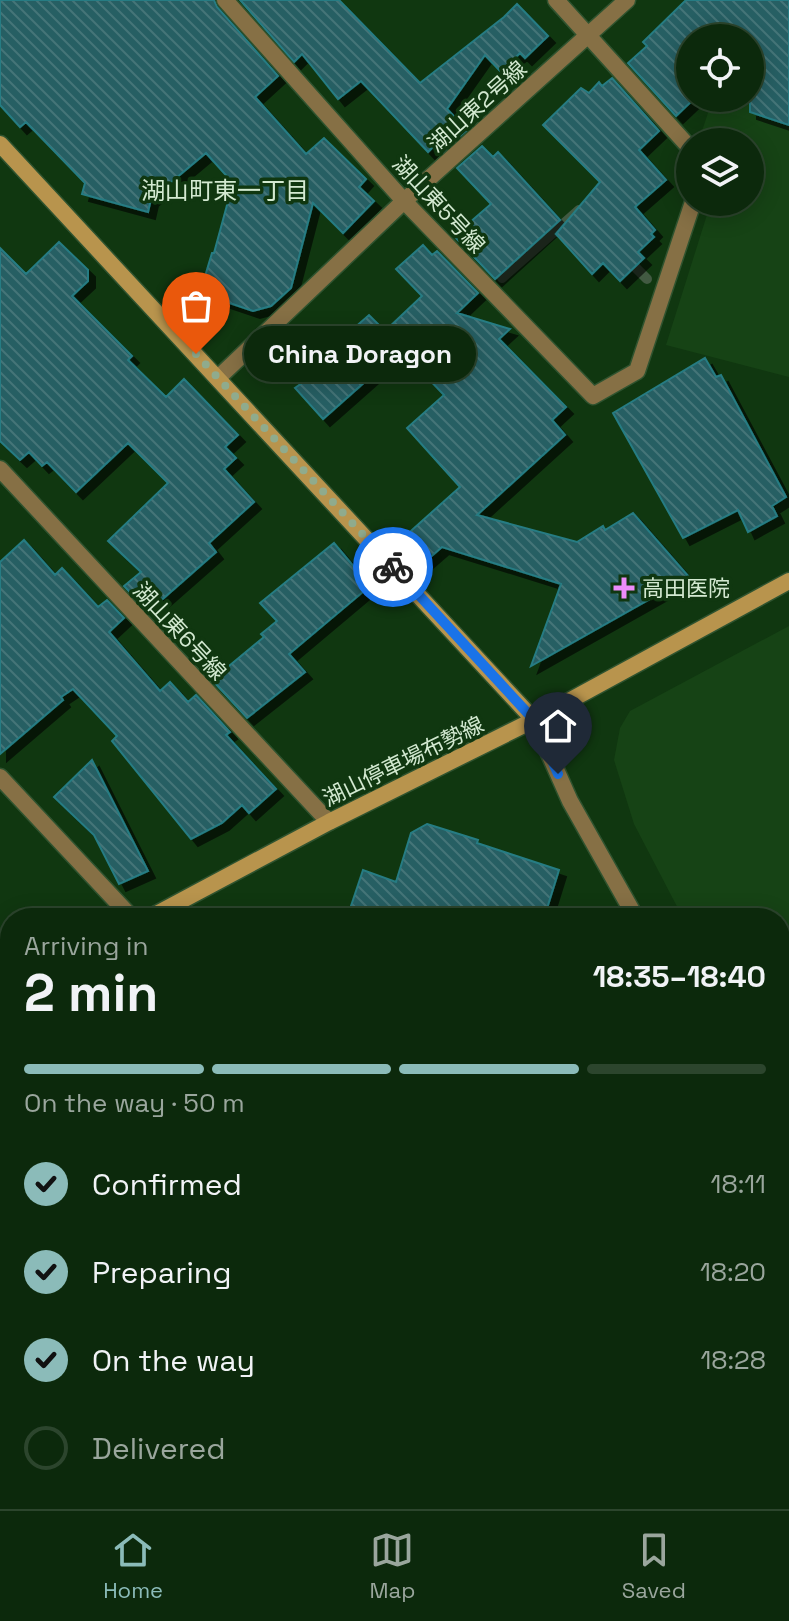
<!DOCTYPE html>
<meta charset="utf-8">
<style>
body{margin:0;font-family:"Space Grotesk","Noto Sans JP",sans-serif;background:#1a351a;color:#f1f3f6;height:100vh;display:flex;flex-direction:column;font-size:30px;white-space:nowrap}
*{box-sizing:border-box;margin:0}
p{font-size:26px;color:#9aa69d}
.icon{flex:none;width:44px;height:44px;fill:none;stroke:currentColor;stroke-width:2;stroke-linecap:round;stroke-linejoin:round}
.map{position:relative;flex:1;overflow:hidden}
.panel{position:absolute;left:0px;top:908px;width:790px;height:602px;display:flex;flex-direction:column;background:#0c290c;border-radius:32px 32px 0 0;box-shadow:0 4px 20px #0003,0 0 0 2px #2c452d}
.panel>*{flex:none}
.buttons{position:absolute;left:676px;top:24px;display:grid;gap:16px}
.buttons a{display:grid;place-items:center;width:88px;height:88px;border-radius:50%;background:#0c290c;box-shadow:0 4px 20px #0003,0 0 0 2px #2c452d;font-size:40px}
.pin{position:absolute;display:grid;place-items:center;width:68px;height:68px;color:#fff;margin:-82px -34px;border-radius:50% 50% 50% 0;rotate:-45deg;box-shadow:0 0 8px #0007}
.pin .icon{rotate:45deg}
.courier{position:absolute;display:grid;place-items:center;width:80px;height:80px;margin:-40px;border:6px solid #1a73e8;border-radius:50%;background:#fff;color:#222;box-shadow:0 2px 10px #0007}
.bubble{position:absolute;height:56px;border-radius:28px;background:#0c290c;box-shadow:0 4px 20px #0003,0 0 0 2px #2c452d;font-size:26px;font-weight:700;line-height:56px;text-align:center}
.overview em{font-style:normal;font-weight:700}
.overview div{display:flex;flex-direction:column-reverse}
.overview{display:flex;align-items:center;justify-content:space-between;height:136px;padding:0 24px}
h1{font-size:52px;font-weight:700;line-height:60px}
.bar{display:grid;grid-template-columns:repeat(4,1fr);gap:12px 8px;align-content:center;height:96px;padding:0 24px}
.bar i{height:10px;border-radius:6px;background:#2c452d}
.bar .current{background:#8bbbb9}
.bar p{grid-column:span 4}
ol{padding:0 24px;list-style:none}
li{display:flex;align-items:center;gap:24px;height:88px}
li p{margin-inline-start:auto}
li .icon{padding:8px;border-radius:50%;background:#8bbbb9;color:#111;stroke-width:4}
li:last-child{color:#9aa69d}
li i{width:44px;height:44px;border:4px solid #2c452d;border-radius:50%}
.menu{display:flex;justify-content:space-around;align-items:center;height:112px;border-top:2px solid #2c452d;background:#0c290c;font-size:22px;color:#9aa69d}
.menu a{display:grid;justify-items:center;gap:4px}
.menu .current{color:#8bbbb9}
.map>svg:first-child{display:block}
.built{fill:#164315}
.lines{fill:none;stroke-linecap:round;stroke-linejoin:round}
.stream{stroke:#425a42;stroke-width:10}
.building{fill:url(#building-back-hatch);stroke:#267c83;stroke-width:2;filter:url(#shadow)}
.minor-casing{stroke:#2f532f;stroke-width:19}
.tertiary-casing{stroke:#2f532f;stroke-width:19}
.secondary-casing{stroke:#2f532f;stroke-width:19}
.minor{stroke:#867045;stroke-width:16}
.tertiary{stroke:#867045;stroke-width:16}
.secondary{stroke:#b8944d;stroke-width:16}
.done{stroke:#8fab8d;stroke-width:8;stroke-dasharray:0 14.4}
.route{stroke:#1a73e8;stroke-width:10}
.poi-dot{fill:#ed8cf9;stroke:#103710;stroke-width:3}
.labels{text-anchor:middle;dominant-baseline:central;stroke-width:7;stroke-linejoin:round;paint-order:stroke}
.street-label{font-size:22px;fill:#d3e9d1;stroke:#103710}
.poi-label{font-size:22px;fill:#d3e9d1;stroke:#103710;text-anchor:start}
.neighbourhood-label{font-size:24px;fill:#d3e9d1;stroke:#103710}
</style>
<div class="map">
<svg width="789" height="1509" viewBox="0 0 789 1509">
<defs>
<pattern id="building-back-hatch" width="6" height="6" patternUnits="userSpaceOnUse" patternTransform="scale(2)"><rect width="6" height="6" fill="#265e63"/><path d="M-1 5l2 2M0 0l6 6M5-1l2 2" fill="none" stroke="#457578"/></pattern>
<filter id="shadow"><feDropShadow dx="7" dy="7" stdDeviation="0" flood-color="#0009"/></filter>
</defs>
<rect width="100%" height="100%" fill="#103710"/>
<path class="built" d="M789,0v377l-123,-32 45,-143h39v-60h-46l-4,-5 13,-39h37v-60z
M789,626v625l-7,-2 -2,-14v-317h-97l-49,-94 -20,-64 6,-32 10,-17z"/>
<g class="lines">
<path class="stream" d="M626,258l21,21
M502,278l77,-68"/>
</g>
<path class="building" d="M0,0h214l3,7 61,69 -23,21 51,57 18,-16 42,41 -7,8 15,14 -31,32 -30,-30 -22,85 -20,18 -18,5 -53,-18 12,-40h2l19,-70 -27,-30 -55,46 -3,13 -66,-18 3,-11 -59,-61 -6,5 -20,-22z
M240,0h99l81,83 84,-66 13,-13 31,32 -23,22 -5,-5 -19,19 -16,-17 -38,54 20,21 -25,22 -6,-8 -8,8 -67,-71 -23,18 -36,-45 -8,8z
M686,0h103v125l-39,-13v-74h-60v60h5l-19,18 -48,-53 19,-17 -4,-4z
M612,78l47,53 -20,19 27,30 -31,27 20,23 -4,4 3,3 -16,15 6,6 -24,23 -17,-18 -11,11 -36,-40 44,-52 -57,-57 38,-37 8,5 10,-11 3,4z
M482,146l11,11 5,-5 62,68 -65,59 -41,-43 37,-32 -34,-36z
M59,242l29,28v11l-16,15 60,60 -4,4 38,37 18,-18 54,56 -13,12 11,11 -12,11 30,33 -45,41 7,9 -59,52 -8,-10 -9,9 -16,-17 17,-14 -33,-31 60,-58 -40,-40 -52,49 -29,-30 -5,4 -13,-14 -9,8 -20,-19v-193l26,26z
M423,245l9,10 5,-4 41,42 -21,20 53,16 -11,10 67,68 -14,13 13,15 -88,80 100,27 26,-16 2,4 28,-17 56,64 -158,89 30,-82 -119,-37 -16,14 -23,-23 57,-51 -53,-59 37,-33 -43,-45 -78,69 -28,-31 7,-5 -4,-6 71,-62 16,16 37,-35 -26,-27z
M705,358l11,19 5,-2 65,122 -14,9 5,10 -29,16 -10,-22 -55,28 -70,-125z
M24,540l31,35 7,-7 36,39 9,-7 17,18 -15,14 51,59 10,-9 18,20 8,-7 34,37 -4,3 50,54 -27,24 -7,-8 -20,18 -31,16 -79,-98 5,-5 -44,-47 -12,8 2,3 -63,54v-192z
M334,543l36,43 -81,68 16,18 -58,46 -35,-38 52,-43 -3,-3 16,-13 -17,-18z
M92,760l56,111 -29,13 -25,-49 -40,-38z
M427,824l51,16 -1,3 82,27 -15,48h-197l16,-48 33,12 15,-49z"/>
<g class="lines">
<defs>
<path id="minor" d="M225,0l179,201 189,195 44,-25 56,-169
M556,0l134,148
M218,378l186,-177 223,-201
M0,469l329,353
M0,777l132,141
M121,1509l2,-9"/>
<path id="tertiary" d="M534,720l36,81 66,117
M0,1206l10,3
M780,1461l9,4
M707,1509l2,-9"/>
<path id="secondary" d="M0,144l534,576
M149,918l180,-96 205,-102 255,-139
M0,997l10,-6"/>
</defs>
<use href="#minor" class="minor-casing"/>
<use href="#tertiary" class="tertiary-casing"/>
<use href="#secondary" class="secondary-casing"/>
<use href="#minor" class="minor"/>
<use href="#tertiary" class="tertiary"/>
<use href="#secondary" class="secondary"/>
</g>
<g class="lines">
<path class="done" d="M196,354l197,213"/>
<path class="route" d="M393,567l141,153 24,54"/>
</g>
<path class="poi-dot" d="M620 576h8v8h8v8h-8v8h-8v-8h-8v-8h8z"/>
<g class="labels">
<g class="street-label">
<text transform="translate(477 106) rotate(-42)">湖山東2号線</text>
<text transform="translate(439 204) rotate(47)">湖山東5号線</text>
<text transform="translate(180 631) rotate(47)">湖山東6号線</text>
<text transform="translate(403 761) rotate(-26)">湖山停車場布勢線</text>
</g>
<g class="poi-label">
<text x="642" y="588">高田医院</text>
</g>
<g class="neighbourhood-label">
<text x="225" y="190">湖山町東一丁目</text>
</g>
</g>
</svg>
<div class="buttons">
<a><svg class="icon" aria-label="locate" viewBox="0 0 24 24"><circle cx="12" cy="12" r="6"/><path d="M12 2v4M12 18v4M2 12h4M18 12h4"/></svg></a>
<a><svg class="icon" aria-label="layers" viewBox="0 0 24 24"><path d="M12 4l9 5-9 5-9-5zM3 14l9 5 9-5"/></svg></a>
</div>
<div class="pin" style="left:196px;top:354px;background:#ea580c"><svg class="icon" aria-label="bag" viewBox="0 0 24 24"><path d="M5 8h14l-1 12H6zM9 8a3 3 0 0 1 6 0"/></svg></div>
<div class="pin" style="left:558px;top:774px;background:#1f2937"><svg class="icon" aria-label="home" viewBox="0 0 24 24"><path d="M3 11l9-7 9 7M6 9v11h12V9"/></svg></div>
<div class="courier" style="left:393px;top:567px"><svg class="icon" aria-label="bike" viewBox="0 0 24 24"><circle cx="6" cy="16" r="4"/><circle cx="18" cy="16" r="4"/><path d="M6 16l4-8h5l3 8M10 8l3 8H6M13 5h3"/></svg></div>
<div class="bubble" style="left:244px;top:326px;width:232px">China Doragon</div>
<section class="panel">
<div class="overview"><div><h1>2 min</h1><p>Arriving in</p></div><em>18:35–18:40</em></div>
<div class="bar"><i class="current"></i><i class="current"></i><i class="current"></i><i></i><p>On the way · 50 m</p></div>
<ol>
<li><svg class="icon" aria-label="check" viewBox="0 0 24 24"><path d="M5 12l5 5 9-10"/></svg>Confirmed<p>18:11</p></li>
<li><svg class="icon" aria-label="check" viewBox="0 0 24 24"><path d="M5 12l5 5 9-10"/></svg>Preparing<p>18:20</p></li>
<li><svg class="icon" aria-label="check" viewBox="0 0 24 24"><path d="M5 12l5 5 9-10"/></svg>On the way<p>18:28</p></li>
<li><i></i>Delivered</li>
</ol>
</section>
</div>
<nav class="menu">
<a class="current"><svg class="icon" aria-label="home" viewBox="0 0 24 24"><path d="M3 11l9-7 9 7M6 9v11h12V9"/></svg>Home</a>
<a><svg class="icon" aria-label="map" viewBox="0 0 24 24"><path d="M3 6l6-2 6 2 6-2v14l-6 2-6-2-6 2zM9 4v14M15 6v14"/></svg>Map</a>
<a><svg class="icon" aria-label="saved" viewBox="0 0 24 24"><path d="M7 4h10v16l-5-4-5 4z"/></svg>Saved</a>
</nav>
